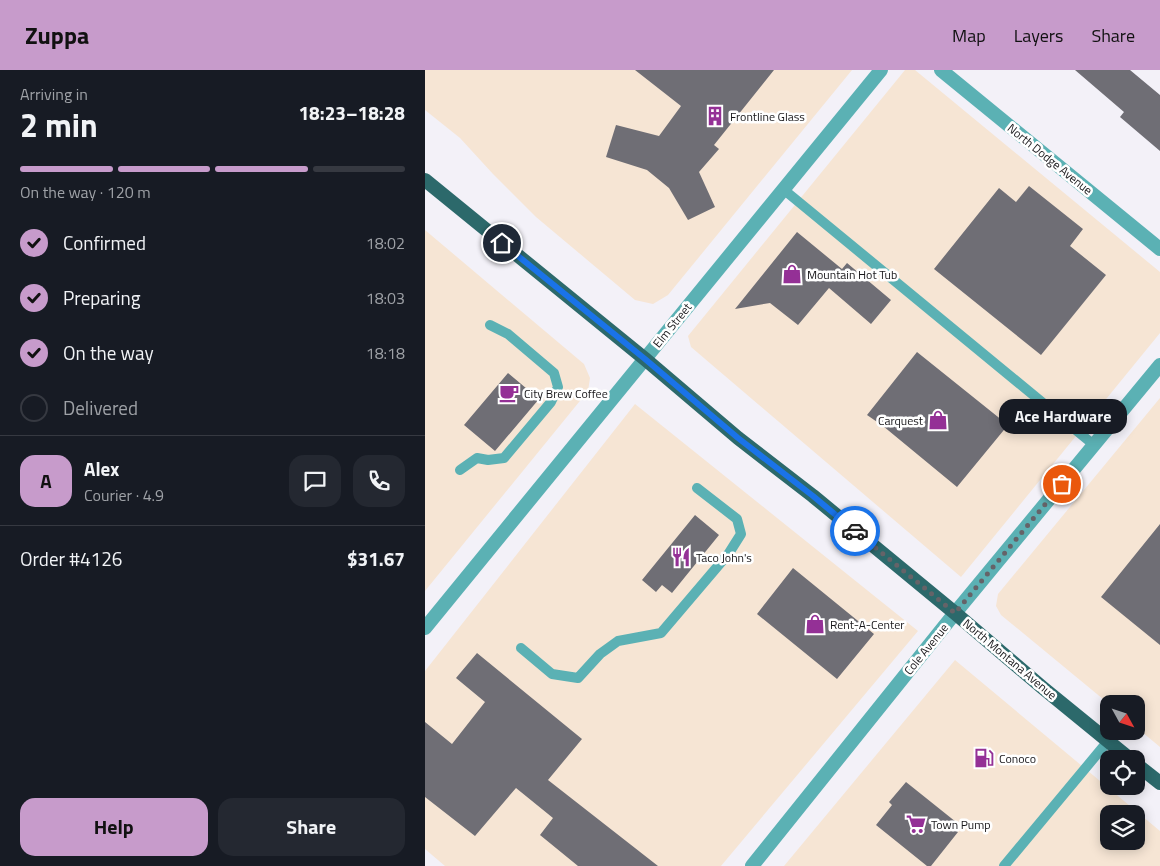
<!DOCTYPE html>
<meta charset="utf-8">
<style>
body{margin:0;font-family:"Titillium Web",sans-serif;background:#242831;color:#f1f3f6;height:100vh;display:flex;flex-direction:column;font-size:19px;white-space:nowrap}
*{box-sizing:border-box;margin:0}
p{font-size:16px;color:#9ea1a6}
.icon{flex:none;width:28px;height:28px;fill:none;stroke:currentColor;stroke-width:2;stroke-linecap:round;stroke-linejoin:round}
.map{position:relative;flex:1;overflow:hidden}
.sheet{display:flex;flex-direction:column;background:#171b24;width:425px}
.sheet>*{flex:none}
.needle{width:32px;rotate:130deg}
.buttons{position:absolute;left:675px;top:625px;display:grid;gap:10px}
.buttons a{display:grid;place-items:center;width:45px;height:45px;border-radius:10px;background:#171b24;box-shadow:0 2px 12px #0003;font-size:25px}
.pin{position:absolute;display:grid;place-items:center;width:42px;height:42px;color:#fff;margin:-21px;border:2px solid #fff;border-radius:50%;box-shadow:0 1px 5px #0007}
.courier{position:absolute;display:grid;place-items:center;width:50px;height:50px;margin:-25px;border:4px solid #1a73e8;border-radius:50%;background:#fff;color:#222;box-shadow:0 1px 6px #0007}
.bubble{position:absolute;height:35px;border-radius:15px;background:#171b24;box-shadow:0 2px 12px #0003;font-size:16px;font-weight:700;line-height:35px;text-align:center}
.head em{font-style:normal;font-weight:700}
.head div{display:flex;flex-direction:column-reverse}
.head{display:flex;align-items:center;justify-content:space-between;height:85px;padding:0 20px}
h1{font-size:32px;font-weight:700;line-height:38px}
.bar{display:grid;grid-template-columns:repeat(4,1fr);gap:8px 5px;align-content:center;height:60px;padding:0 20px}
.bar i{height:6px;border-radius:4px;background:#363941}
.bar .selected{background:#c79bcb}
.bar p{grid-column:span 4}
.line{display:flex;align-items:center;gap:12px;padding:0 20px;border-top:1px solid #363941}
.line div{flex:1}
.round{display:grid;place-items:center;flex:none;width:52px;height:52px;border-radius:15px;background:#242831}
ol{padding:0 20px;list-style:none}
li{display:flex;align-items:center;gap:15px;height:55px}
li p{margin-inline-start:auto}
li .icon{padding:5px;border-radius:50%;background:#c79bcb;color:#111;stroke-width:4}
li:last-child{color:#9ea1a6}
li i{width:28px;height:28px;border:2px solid #363941;border-radius:50%}
.button{display:flex;gap:10px;margin-top:auto;padding:10px 20px}
.button a{flex:1;height:58px;border-radius:15px;background:#c79bcb;color:#111;font-size:20px;font-weight:700;line-height:58px;text-align:center}
.button a+a{background:#242831;color:#f1f3f6}
header{display:flex;align-items:center;gap:30px;box-sizing:border-box;height:70px;padding:0 25px;background:#c79bcb;color:#111}
header strong{font-size:24px}
nav{display:flex;gap:28px;margin-inline-start:auto;font-size:18px}
main{display:flex;flex:1;min-height:0}
.map>svg:first-child{display:block}
.commercial{fill:#f6e5d4;fill-rule:evenodd}
.building{fill:#6f6e75}
.lines{fill:none;stroke-linecap:round;stroke-linejoin:round}
.service{stroke:#5bb1b4;stroke-width:10}
.minor{stroke:#5bb1b4;stroke-width:14}
.primary{stroke:#2c696b;stroke-width:14}
.done{stroke:#656368;stroke-width:5;stroke-dasharray:0 9}
.route{stroke:#1a73e8;stroke-width:6}
.labels{text-anchor:middle;dominant-baseline:central;stroke-width:5;stroke-linejoin:round;paint-order:stroke}
.poi-label{font-size:12px;fill:#18171a;stroke:#fff;text-anchor:start}
.street-label{font-size:12px;fill:#18171a;stroke:#fff}
</style>
<header>
<strong>Zuppa</strong>
<nav><a>Map</a><a>Layers</a><a>Share</a></nav>
</header>
<main>
<section class="sheet">
<div class="head"><div><h1>2 min</h1><p>Arriving in</p></div><em>18:23–18:28</em></div>
<div class="bar"><i class="selected"></i><i class="selected"></i><i class="selected"></i><i></i><p>On the way · 120 m</p></div>
<ol>
<li><svg class="icon" aria-label="check" viewBox="0 0 24 24"><path d="M5 12l5 5 9-10"/></svg>Confirmed<p>18:02</p></li>
<li><svg class="icon" aria-label="check" viewBox="0 0 24 24"><path d="M5 12l5 5 9-10"/></svg>Preparing<p>18:03</p></li>
<li><svg class="icon" aria-label="check" viewBox="0 0 24 24"><path d="M5 12l5 5 9-10"/></svg>On the way<p>18:18</p></li>
<li><i></i>Delivered</li>
</ol>
<div class="line" style="height:90px"><b class="round" style="background:#c79bcb;color:#111">A</b><div><b>Alex</b><p>Courier · 4.9</p></div><a class="round"><svg class="icon" aria-label="chat" viewBox="0 0 24 24"><path d="M4 5h16v11H9l-5 4z"/></svg></a><a class="round"><svg class="icon" aria-label="phone" viewBox="0 0 24 24"><path d="M5 4h4l2 5-3 2q2 4 5 5l2-3 5 2v4C11 20 4 13 5 4z"/></svg></a></div>
<div class="line" style="height:65px"><div>Order #4126</div><b>$31.67</b></div>
<div class="button"><a>Help</a><a>Share</a></div>
</section>
<div class="map">
<svg width="735" height="796" viewBox="0 0 735 796">
<rect width="100%" height="100%" fill="#f3f1f8"/>
<path class="commercial" d="M0,0h427l-184,225 -15,9 -18,-4 -99,-83 -43,-43 -33,-36 -35,-28z
M480,0h10l245,202v61l-199,244 -270,-230 -3,-11z
M0,160l159,134 6,14 -2,13 -163,200z
M735,328v349l-24,-20v-23h-27l-108,-89 -5,-9 2,-12z
M210,334l283,227 -197,235h-276l-20,-17v-178z
M530,590l205,171v35h-376zM684,744h27v27h-27z"/>
<path class="building" d="M210,0h139l-60,75 5,4 -20,23 16,35 -27,13 -19,-32 -22,-18 -41,-13 10,-32 43,11 22,-30z
M650,0h55l30,25v56l-40,-34 4,-5z
M604,116l54,43 -13,17 36,29 -65,80 -107,-86 65,-81 17,14z
M372,162l45,37 5,-6 44,37 -20,24 -42,-36 -31,37 -28,-22 -35,6z
M492,282l91,73 -51,62 -74,-61 -16,-11z
M83,303l31,26 -44,52 -31,-26z
M270,445l24,20 -47,58 -10,-8 -6,7 -14,-12z
M735,454v121l-59,-48z
M368,498l81,66 -37,45 -80,-65z
M52,583l105,86 -34,41 110,86h-80l-38,-31 13,-17 -37,-30 -41,48 -50,-39v-75l27,22 33,-42 -29,-24z
M481,712l50,40 -4,5 6,5 -27,34h-4l-51,-41 16,-20 -3,-3z"/>
<g class="lines">
<path class="service" d="M358,119l311,256
M35,400l17,-12 11,2 16,-2 47,-56 7,-15 -4,-14 -46,-39 -18,-9
M96,578l31,26 26,4 22,-24 18,-13 43,-8 68,-80 12,-19 -4,-15 -40,-31
M579,796l104,-125"/>
<path class="minor" d="M516,0l219,179
M0,558l456,-558
M327,796l203,-253 205,-248"/>
<path class="primary" d="M0,110l220,179 93,79 75,58 142,117 88,75 87,71
M711,694l24,19"/>
</g>
<g class="lines">
<path class="done" d="M430,461l100,82 107,-129"/>
<path class="route" d="M77,173l143,116 93,79 75,58 42,35"/>
</g>
<defs>
<symbol id="building-bare" viewBox="-9 -9 18 18"><path d="M-4-6H4V6H1V3H-1V6H-4ZM-2.5-4.3h1.7v1.8h-1.7ZM.8-4.3h1.7v1.8H.8ZM-2.5-1h1.7V.8h-1.7ZM.8-1h1.7V.8H.8Z" fill="#943096" stroke="#fff" stroke-width="2.5" paint-order="stroke"/></symbol>
<symbol id="shop-bare" viewBox="-9 -9 18 18"><path d="M-5-2.5h2.3a2.7 3.5 0 0 1 5.4 0H5L5.5 6h-11ZM-1.5-2.5h3a1.5 2.3 0 0 0-3 0Z" fill="#943096" stroke="#fff" stroke-width="2.5" paint-order="stroke"/></symbol>
<symbol id="cafe-bare" viewBox="-9 -9 18 18"><path d="M-5.5-4.5H6V0H3Q3 3.5 0 3.5H-2.5Q-5.5 3.5-5.5 0ZM3-3.2v2h1.7v-2ZM-6 4.5H4V6H-6Z" fill="#943096" stroke="#fff" stroke-width="2.5" paint-order="stroke"/></symbol>
<symbol id="restaurant-bare" viewBox="-9 -9 18 18"><path d="M-5-6h1v4h1v-4h1v4h1v-4h1v5L-1.5 .5V6h-2V.5L-5-1ZM5-6V6H3V1.5H1.5Q1.5-4 5-6Z" fill="#943096" stroke="#fff" stroke-width="2.5" paint-order="stroke"/></symbol>
<symbol id="fuel-bare" viewBox="-9 -9 18 18"><path d="M-5.5-6h7V0h2V4h1.3V-2.5L3-4.5l.8-.8L6-3V5H2.5V1h-1V6h-7ZM-4.2-4.7v3.2H.2V-4.7Z" fill="#943096" stroke="#fff" stroke-width="2.5" paint-order="stroke"/></symbol>
<symbol id="supermarket-bare" viewBox="-9 -9 18 18"><path d="M-6-5.5h2.5l.6 2H6L4.5 2H-2.5L-4.4-4H-6ZM-1.5 3.2a1.3 1.3 0 1 0 .1 0ZM3 3.2a1.3 1.3 0 1 0 .1 0Z" fill="#943096" stroke="#fff" stroke-width="2.5" paint-order="stroke"/></symbol>
</defs>
<g fill-rule="evenodd">
<use href="#building-bare" x="276" y="32" width="28" height="28"/>
<use href="#shop-bare" x="353" y="190" width="28" height="28"/>
<use href="#cafe-bare" x="70" y="309" width="28" height="28"/>
<use href="#shop-bare" x="499" y="336" width="28" height="28"/>
<use href="#restaurant-bare" x="242" y="473" width="28" height="28"/>
<use href="#shop-bare" x="376" y="540" width="28" height="28"/>
<use href="#fuel-bare" x="545" y="674" width="28" height="28"/>
<use href="#supermarket-bare" x="477" y="740" width="28" height="28"/>
</g>
<g class="labels">
<g class="poi-label">
<text x="305" y="46">Frontline Glass</text>
<text x="382" y="204">Mountain Hot Tub</text>
<text x="99" y="323">City Brew Coffee</text>
<text x="498" y="350" text-anchor="end">Carquest</text>
<text x="271" y="487">Taco John's</text>
<text x="405" y="554">Rent-A-Center</text>
<text x="574" y="688">Conoco</text>
<text x="506" y="754">Town Pump</text>
</g>
<g class="street-label">
<text transform="translate(625 89) rotate(39)">North Dodge Avenue</text>
<text transform="translate(247 255) rotate(-51)">Elm Street</text>
<text transform="translate(501 579) rotate(-51)">Cole Avenue</text>
<text transform="translate(585 589) rotate(40)">North Montana Avenue</text>
</g>
</g>
</svg>
<div class="buttons">
<a><svg class="needle" viewBox="-14 -14 28 28"><path d="M0-13l5 13h-10z" fill="#e53935"/><path d="M0 13l5-13h-10z" fill="#9ea1a6"/></svg></a>
<a><svg class="icon" aria-label="locate" viewBox="0 0 24 24"><circle cx="12" cy="12" r="6"/><path d="M12 2v4M12 18v4M2 12h4M18 12h4"/></svg></a>
<a><svg class="icon" aria-label="layers" viewBox="0 0 24 24"><path d="M12 4l9 5-9 5-9-5zM3 14l9 5 9-5"/></svg></a>
</div>
<div class="pin" style="left:637px;top:414px;background:#ea580c"><svg class="icon" aria-label="bag" viewBox="0 0 24 24"><path d="M5 8h14l-1 12H6zM9 8a3 3 0 0 1 6 0"/></svg></div>
<div class="pin" style="left:77px;top:173px;background:#1f2937"><svg class="icon" aria-label="home" viewBox="0 0 24 24"><path d="M3 11l9-7 9 7M6 9v11h12V9"/></svg></div>
<div class="courier" style="left:430px;top:461px"><svg class="icon" aria-label="car" viewBox="0 0 24 24"><path d="M5 17H2v-5l4-1 3-4h7l3 4 3 1v5h-3M9 17h6M6 11h13"/><circle cx="7" cy="17" r="2"/><circle cx="17" cy="17" r="2"/></svg></div>
<div class="bubble" style="left:574px;top:329px;width:128px">Ace Hardware</div>
</div>
</main>
